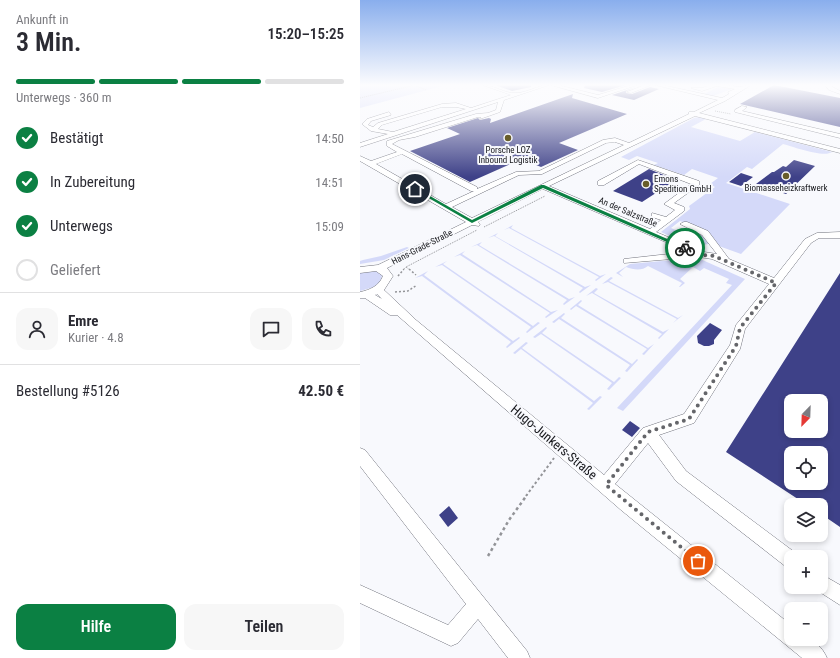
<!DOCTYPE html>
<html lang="de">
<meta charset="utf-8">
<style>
body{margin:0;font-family:"Roboto Condensed",sans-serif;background:#f7f7f7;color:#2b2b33;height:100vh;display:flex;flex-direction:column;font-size:15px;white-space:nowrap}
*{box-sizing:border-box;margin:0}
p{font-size:13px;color:#7c7c81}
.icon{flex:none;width:22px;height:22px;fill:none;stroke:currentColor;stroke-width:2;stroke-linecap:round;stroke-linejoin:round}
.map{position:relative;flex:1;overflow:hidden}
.side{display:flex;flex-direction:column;background:#fff;width:360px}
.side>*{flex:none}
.needle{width:26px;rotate:203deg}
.fabs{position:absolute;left:424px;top:394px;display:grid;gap:8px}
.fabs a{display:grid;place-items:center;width:44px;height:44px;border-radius:8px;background:#fff;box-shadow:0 2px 6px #0003;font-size:20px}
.pin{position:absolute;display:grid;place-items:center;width:34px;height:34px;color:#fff;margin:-17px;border:2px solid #fff;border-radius:50%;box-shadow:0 1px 4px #0007}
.courier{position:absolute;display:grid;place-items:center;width:40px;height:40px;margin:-20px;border:3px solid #0b8043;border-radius:50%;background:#fff;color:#222;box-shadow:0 1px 5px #0007}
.head em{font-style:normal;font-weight:600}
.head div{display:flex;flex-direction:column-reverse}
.head{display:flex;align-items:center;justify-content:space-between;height:68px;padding:0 16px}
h1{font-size:26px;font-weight:600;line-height:30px}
.bar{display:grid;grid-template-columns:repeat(4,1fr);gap:6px 4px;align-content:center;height:48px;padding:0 16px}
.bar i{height:5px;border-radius:3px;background:#e1e1e2}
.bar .active{background:#0b8043}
.bar p{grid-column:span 4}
.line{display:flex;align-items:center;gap:10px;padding:0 16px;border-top:1px solid #e1e1e2}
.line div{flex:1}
.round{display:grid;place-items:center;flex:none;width:42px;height:42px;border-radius:12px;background:#f7f7f7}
ol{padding:0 16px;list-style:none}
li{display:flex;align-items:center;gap:12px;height:44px}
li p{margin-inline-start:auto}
li .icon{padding:4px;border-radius:50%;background:#0b8043;color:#fff;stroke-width:4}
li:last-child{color:#7c7c81}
li i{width:22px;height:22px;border:2px solid #e1e1e2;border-radius:50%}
.button{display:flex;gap:8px;margin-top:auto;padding:8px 16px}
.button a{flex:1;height:46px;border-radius:12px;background:#0b8043;color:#fff;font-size:16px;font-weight:600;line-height:46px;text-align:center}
.button a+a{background:#f7f7f7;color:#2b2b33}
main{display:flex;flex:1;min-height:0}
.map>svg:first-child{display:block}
.green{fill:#d4d9f9}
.building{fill:#3e4188;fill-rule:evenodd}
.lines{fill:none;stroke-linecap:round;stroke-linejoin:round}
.minor-casing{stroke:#71737d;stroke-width:1}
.path-far3{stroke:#939498;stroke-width:1;stroke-dasharray:1 1;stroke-linecap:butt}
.path-far2{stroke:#939498;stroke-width:1.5;stroke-dasharray:2 2;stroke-linecap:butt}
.path-far1{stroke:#939498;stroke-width:2;stroke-dasharray:2.5 2.5;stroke-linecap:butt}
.path{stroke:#939498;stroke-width:2.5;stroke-dasharray:3 3;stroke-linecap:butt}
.minor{fill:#fff;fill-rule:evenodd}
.route{fill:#0b8043}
.done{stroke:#65666a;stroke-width:4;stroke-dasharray:0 7.2}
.poi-dot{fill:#685d2a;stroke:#f8f9fd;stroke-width:1.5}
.labels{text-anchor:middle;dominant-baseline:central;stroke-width:4;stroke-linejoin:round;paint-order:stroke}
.far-poi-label{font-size:9px;fill:#16171b;stroke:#f8f9fd}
.far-street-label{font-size:9px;fill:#16171b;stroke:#f8f9fd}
.near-street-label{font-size:13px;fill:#16171b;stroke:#f8f9fd}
</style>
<main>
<section class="side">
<div class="head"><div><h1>3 Min.</h1><p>Ankunft in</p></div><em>15:20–15:25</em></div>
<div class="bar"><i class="active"></i><i class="active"></i><i class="active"></i><i></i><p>Unterwegs · 360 m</p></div>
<ol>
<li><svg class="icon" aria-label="check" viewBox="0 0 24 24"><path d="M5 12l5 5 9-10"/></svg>Bestätigt<p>14:50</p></li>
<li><svg class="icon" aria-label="check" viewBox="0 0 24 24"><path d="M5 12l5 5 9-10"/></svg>In Zubereitung<p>14:51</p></li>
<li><svg class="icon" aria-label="check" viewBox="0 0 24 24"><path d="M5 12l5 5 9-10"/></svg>Unterwegs<p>15:09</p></li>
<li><i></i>Geliefert</li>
</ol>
<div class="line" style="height:72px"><a class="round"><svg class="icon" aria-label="person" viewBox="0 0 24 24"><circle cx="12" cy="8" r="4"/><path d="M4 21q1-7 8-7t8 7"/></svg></a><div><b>Emre</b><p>Kurier · 4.8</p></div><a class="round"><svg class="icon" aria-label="chat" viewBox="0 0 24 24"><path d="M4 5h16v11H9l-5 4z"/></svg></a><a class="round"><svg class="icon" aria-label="phone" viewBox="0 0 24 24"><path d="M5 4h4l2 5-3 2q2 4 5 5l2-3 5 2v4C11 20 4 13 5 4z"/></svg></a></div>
<div class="line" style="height:52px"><div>Bestellung #5126</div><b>42.50 €</b></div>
<div class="button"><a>Hilfe</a><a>Teilen</a></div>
</section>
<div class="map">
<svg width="480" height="658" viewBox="0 0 480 658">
<rect width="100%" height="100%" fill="#f8f9fd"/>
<path class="green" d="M0,85h86l-86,23z
M311,87l33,7 14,-7 14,2 -19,7z
M339,117l7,2 -15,8 49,14 15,-9 77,20c-8,6 -38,-5 -49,-8l-31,25 -5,-2 -21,16 64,21 -49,50 -25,-9 -8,-13 -28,-11 -9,7 18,8 6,-6 8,4 6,10 -18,2 -30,-14 29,-23 -1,-3 26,-19 -5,-3 8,-6 -26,-9 -8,6 -30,-10 4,-2 -21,-7 -8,4 -8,-3 73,-39z
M153,225l-2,3 89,48 6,-2 -10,7 -1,-1 4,-3 -90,-49 -5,2z
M138,233l-3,3 90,51 6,-2 -11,8 -1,-1 4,-4 -89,-52 -6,2z
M122,242l-3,3 90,54 6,-2 -11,8 -1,-1 4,-4 -90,-55 -6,2z
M47,247l2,1 -25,12 -24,4v-3l3,-1 18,-4z
M105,251l-3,3 89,58 7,-2 -12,8 -1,-1 5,-4 -90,-58 -6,2z
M322,254l13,5 3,-1 47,21 -122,132 -6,-3 115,-123 -6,-2 3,-4 -25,-11 -4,3 -7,-4 -13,12 5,4 -5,4h-1l3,-4 -34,-17c-6,5 -14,4 -22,1l-7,6 4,4 -7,-4 14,-9 43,-4z
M87,261l-4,3 90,62 5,-4 2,1 -13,10 -1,-1 5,-5 -89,-62 -7,2z
M16,271l6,4 -1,6 -7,6 -14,4v-18z
M68,271l-4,4 89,66 6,-4 1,1 -13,10 -1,-1 5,-5 -89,-66 -7,2z
M251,277l2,1 -4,3 69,37 5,-3 -10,8 4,-4 -69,-37 -6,2z
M236,288l2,1 -4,4 69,39 6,-3 -10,10 -1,-1 4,-4 -70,-41 -6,3z
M221,300l1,1 -4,4 70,43 6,-4 -10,11 -2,-1 5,-5 -71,-43 -5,4 -1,-1z
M204,313l1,1 -4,4 71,46 5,-5 1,1 -11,12 -2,-1 5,-6 -71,-46 -5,4 -2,-1z
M186,327l1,1 -5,5 72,49 5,-5 2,1 -12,12 -2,-1 5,-6 -71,-49 -6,4 -2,-1z
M166,342l2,1 -6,5 72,53 6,-5 2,1 -13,13 -2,-1 6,-6 -72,-54 -6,5 -2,-1z"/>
<path class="building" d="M135,85h36v2l-19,4z
M225,85h41l-24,7 -18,-4z
M414,85l66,13v29l-100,-23z
M276,87l-10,4v2l6,1 18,-7 9,2 -25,11 -22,-5z
M213,94l-1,4 55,16 -68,29 19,7 -37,17 -19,-8 -52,23 -60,-31 50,-17 -13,-6 31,-10 2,2 9,-2 2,1 -1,4z
M434,160l21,6 -29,28 -30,-10 16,-12h2l9,-6 3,1z
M289,169l27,11 -34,22 -29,-11z
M381,173l12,4 -12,9 -12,-4z
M480,273v254l-19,-13v-9h-14l-81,-53zM431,401h30v30h-30zM431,453h30v30h-30z
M350,323l12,7 -8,10v4l-5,2h-5l-6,-3 -1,-7z
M270,421l10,7 -8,9 -10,-7z
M89,506l9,12 -10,9 -9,-12z"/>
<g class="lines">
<defs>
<path id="minor" d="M123,85c11,0 22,9 33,8 11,0 22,-8 33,-8l-45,15 -4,12 -20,7 1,-2h-3l-63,20 -16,3 -7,4 85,43v2l39,-17 23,-1 64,-31 12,-2 14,5 60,-29v-2h5l24,-12 -63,-15h7l60,13 7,-4 -1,-2 7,-3 -18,-3 -15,5 -11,-3h11l8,-3h17l12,2 12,-2 -26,16 -26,12 141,36v4l-145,-37 -146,70 101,43 11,-9 -9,-3v-4l14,4 9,-7 -11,-6 27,-20 -52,-20 -35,21h-6v-4l40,-21 61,21v4l-25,18 10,4v4l-28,21 48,20 13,2 -15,-19 -22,-11 4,-2h3l21,9 21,28 45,19 31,-39 12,-6 23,-1v6h-21l-8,5 -66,86 -5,20 -46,74 -35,12 27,36 111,83 1,3h-7v12l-6,-3 -109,-85 -28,-38 -33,41 176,141v14c17,0 28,1 36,19h-25l-181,-148 -224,-195h-7l-25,-17h-5v-6c10,-2 19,-6 23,-16l-7,-5 -16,2v-6l18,-2 88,-43 -106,-61v-5l11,5 26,-9 -10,-6v-5l89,-27 12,-1 8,-3 2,-8 -138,45v-4l28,-9 -17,-3 -9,-7 5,-5 22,-7 2,3 -20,6 -3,4 5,2 5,-4 64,-19 14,-1 15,5 40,-13zM82,107h14l10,2 -73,23 -15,-3 4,-4zM255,142l9,3 -152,73 -20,-11 67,-32 23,-1 64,-31zM42,154l69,37h3l-28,13 -70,-40zM183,189l134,58 -8,7 -45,5v4l48,-4 12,-9 15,7 13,2 57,25 -33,41 -6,20 -46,69 -41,14 -39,47 -188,-155 -32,-30 9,-14 -6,-8 85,-43 7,1 1,-2 -2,-2zM17,294l5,5 -7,-4z
M191,85h7l40,10 33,-10h6l-39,13z
M285,85h6l-20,8 -4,-1z
M465,85h4l11,6v3l-11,-4z
M382,106l5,1 -5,4 98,23v4l-105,-26v-2z
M0,448l5,2 162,201 3,7h-22l-30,-39 -20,24 -7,3 -91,-43v-18l88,40 18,-21 -106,-138z
M461,574l19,11v20l-25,-16 -1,-2h7z"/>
</defs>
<use href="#minor" class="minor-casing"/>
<path class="path-far3" d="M54,85l12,5
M0,98l55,-13
M355,111l16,3
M124,227l61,-31
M46,267l4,3
M43,270l3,-3 71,-37"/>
<path class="path-far2" d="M49,269l7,6
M38,276l6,-7
M35,292l13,-1 9,-6"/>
<path class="path-far1" d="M166,496l28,-38"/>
<path class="path" d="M128,556l21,-36 18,-25"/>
<use href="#minor" class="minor"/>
</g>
<linearGradient id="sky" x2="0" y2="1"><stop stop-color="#89aeed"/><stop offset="0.48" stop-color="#fcfcfe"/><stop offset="1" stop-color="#fcfcfe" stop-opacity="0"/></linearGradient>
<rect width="480" height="177" fill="url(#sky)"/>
<path class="route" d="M181,185h3l144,63 -5,1 -140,-61 -71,35 -59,-34 3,-1 56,32z"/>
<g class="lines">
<path class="done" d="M325,248l17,7 12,1 62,27 -36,45 -4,18 -47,73 -41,13 -42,53 92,76"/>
</g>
<g class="poi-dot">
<circle cx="148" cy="138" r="4"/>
<circle cx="426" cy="176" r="4"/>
<circle cx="286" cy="184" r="4"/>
</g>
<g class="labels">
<g class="far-poi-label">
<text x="148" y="150">Porsche LOZ<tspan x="148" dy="10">Inbound Logistik</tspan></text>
<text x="294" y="179" text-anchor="start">Emons<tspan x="294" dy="10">Spedition GmbH</tspan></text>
<text x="426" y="188">Biomasseheizkraftwerk</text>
</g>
<g class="far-street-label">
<text transform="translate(268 212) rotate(23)">An der Salzstraße</text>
<text transform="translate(62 247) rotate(-27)">Hans-Grade-Straße</text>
</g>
<g class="near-street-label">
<text transform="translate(194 442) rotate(40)">Hugo-Junkers-Straße</text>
</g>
</g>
</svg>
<div class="fabs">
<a><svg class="needle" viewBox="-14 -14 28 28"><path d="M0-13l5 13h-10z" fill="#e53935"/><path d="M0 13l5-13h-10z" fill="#7c7c81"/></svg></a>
<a><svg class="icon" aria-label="locate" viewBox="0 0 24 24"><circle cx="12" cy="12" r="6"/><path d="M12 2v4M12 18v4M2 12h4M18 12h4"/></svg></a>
<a><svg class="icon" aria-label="layers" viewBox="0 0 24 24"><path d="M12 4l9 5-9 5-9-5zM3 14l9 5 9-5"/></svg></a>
<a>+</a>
<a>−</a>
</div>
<div class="pin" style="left:338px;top:561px;background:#ea580c"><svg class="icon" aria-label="bag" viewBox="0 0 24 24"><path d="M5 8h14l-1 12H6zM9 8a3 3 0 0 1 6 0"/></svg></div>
<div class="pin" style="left:55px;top:189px;background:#1f2937"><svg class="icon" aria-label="home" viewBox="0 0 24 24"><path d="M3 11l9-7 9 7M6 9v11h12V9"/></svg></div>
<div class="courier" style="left:325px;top:248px"><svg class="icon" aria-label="bike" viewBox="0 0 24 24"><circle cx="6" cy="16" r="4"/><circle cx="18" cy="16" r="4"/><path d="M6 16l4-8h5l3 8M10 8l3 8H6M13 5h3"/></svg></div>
</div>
</main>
